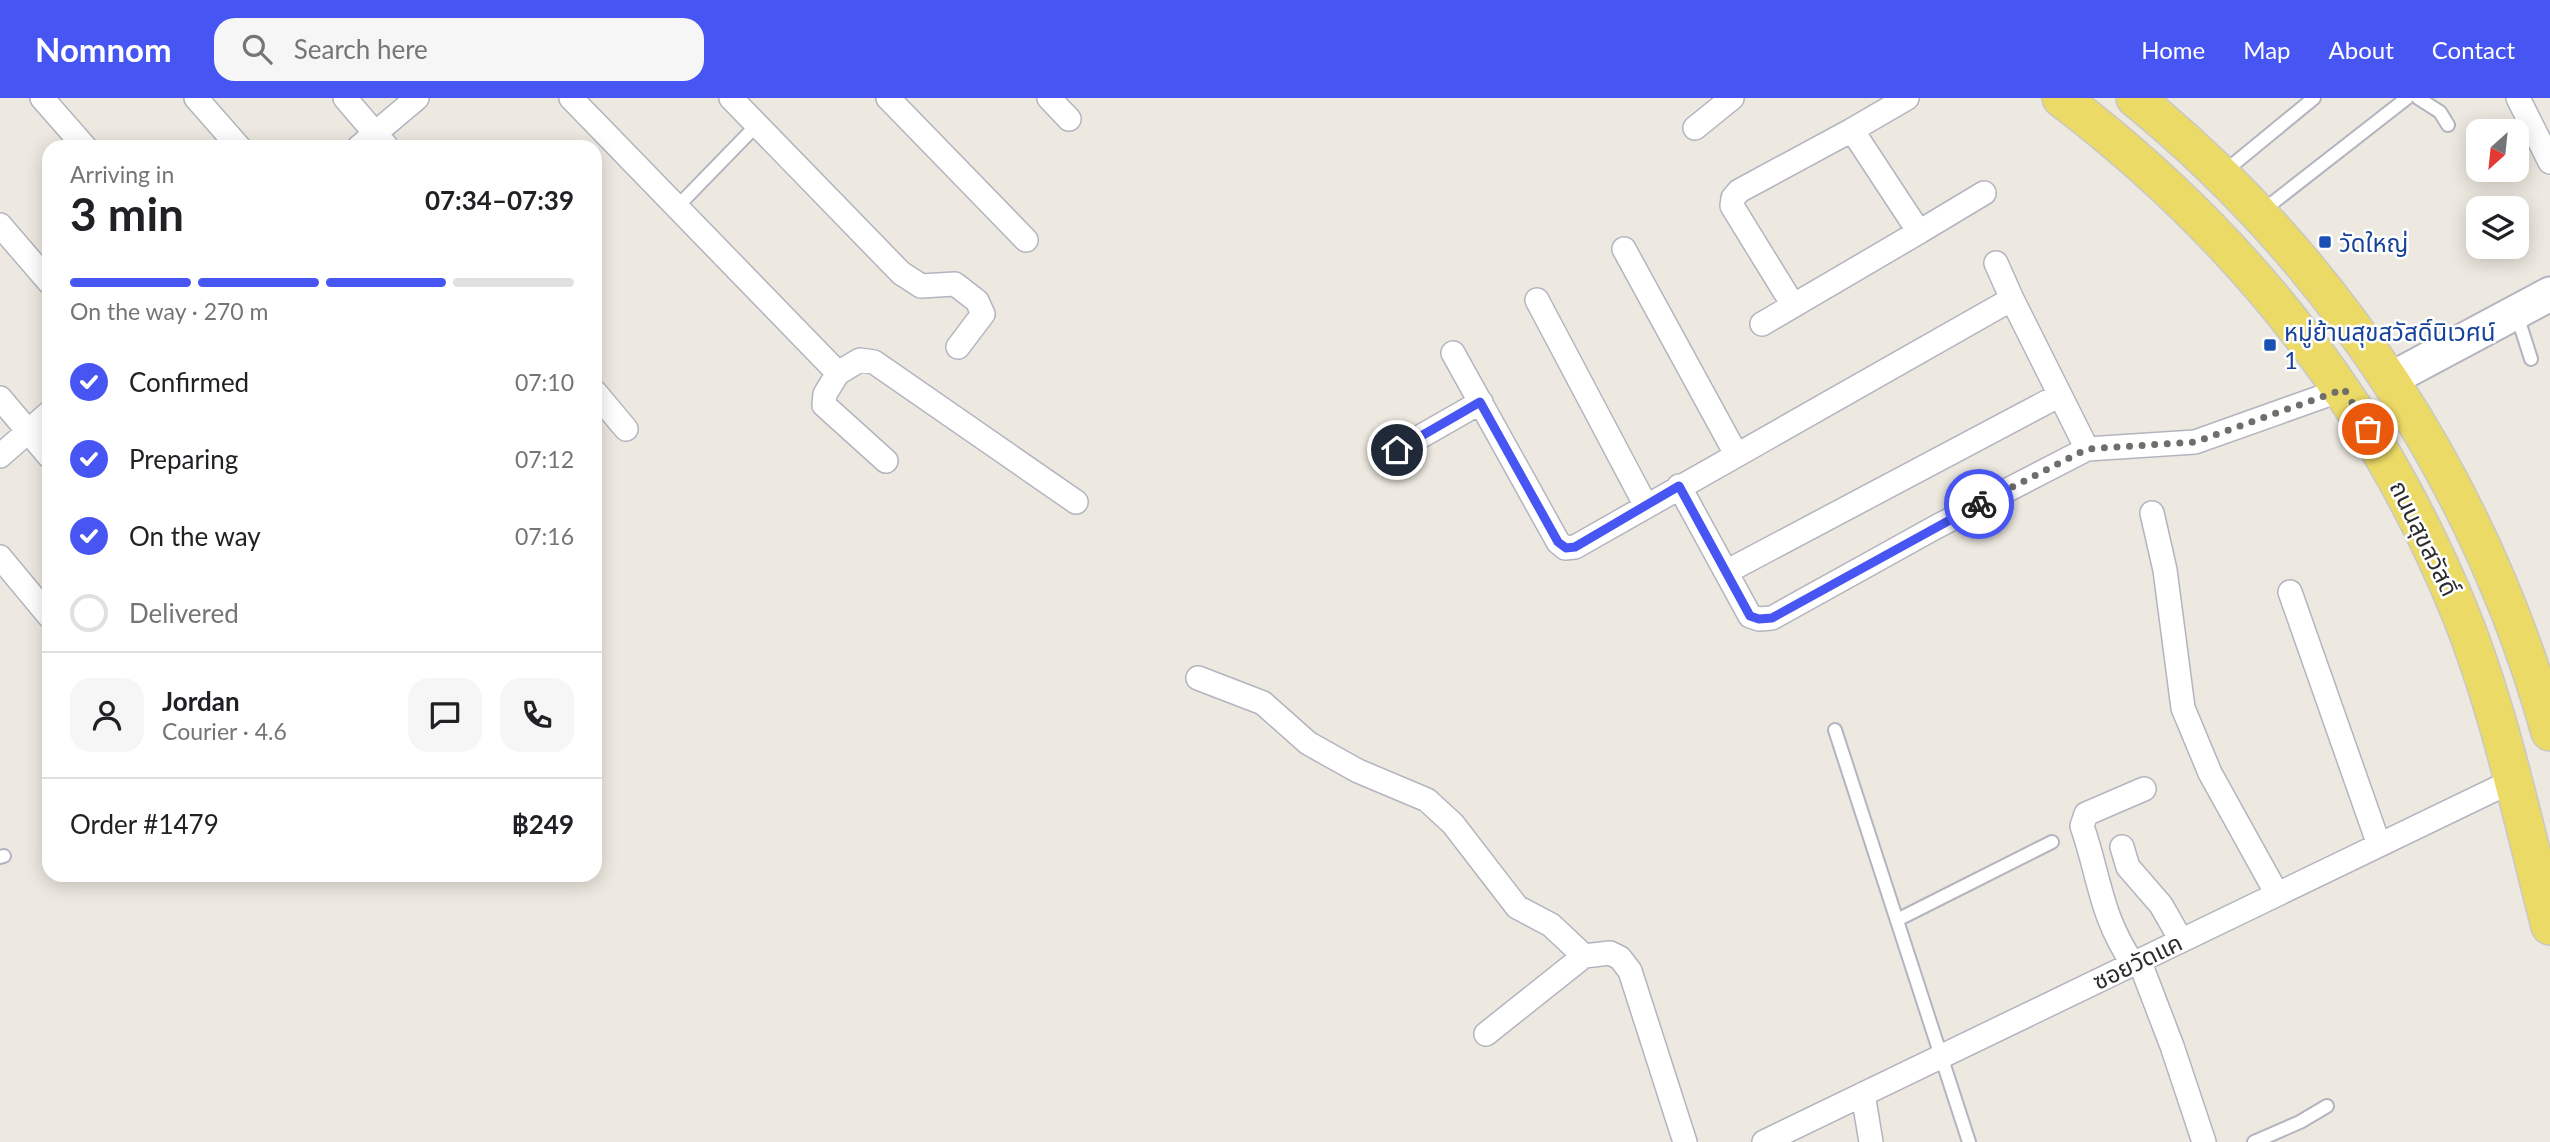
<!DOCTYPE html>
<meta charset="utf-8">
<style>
body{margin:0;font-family:Lato,"Noto Sans Thai",sans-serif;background:#f6f6f6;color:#202124;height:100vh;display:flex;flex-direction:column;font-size:26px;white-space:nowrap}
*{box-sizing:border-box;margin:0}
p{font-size:23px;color:#757577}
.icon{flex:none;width:38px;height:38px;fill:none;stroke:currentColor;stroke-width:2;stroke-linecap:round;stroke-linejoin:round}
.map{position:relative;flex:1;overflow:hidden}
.panel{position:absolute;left:42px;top:42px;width:560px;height:742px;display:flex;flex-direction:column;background:#fff;border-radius:21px;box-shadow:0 4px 18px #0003}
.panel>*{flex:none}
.needle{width:46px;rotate:207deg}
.tools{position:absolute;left:2466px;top:21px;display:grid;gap:14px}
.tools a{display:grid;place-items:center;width:63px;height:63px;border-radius:14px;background:#fff;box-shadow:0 4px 18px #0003;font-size:35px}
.pin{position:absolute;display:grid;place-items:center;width:60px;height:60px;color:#fff;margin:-30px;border:4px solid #fff;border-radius:50%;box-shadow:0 2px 7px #0007}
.courier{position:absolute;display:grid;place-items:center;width:70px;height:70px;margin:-35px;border:5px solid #4755f3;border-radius:50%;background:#fff;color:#222;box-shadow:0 2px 9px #0007}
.summary em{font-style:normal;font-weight:700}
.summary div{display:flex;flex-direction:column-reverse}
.summary{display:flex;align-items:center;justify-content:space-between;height:119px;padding:0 28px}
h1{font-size:46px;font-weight:700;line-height:52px}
.bar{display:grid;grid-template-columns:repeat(4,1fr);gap:10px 7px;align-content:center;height:84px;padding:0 28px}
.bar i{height:9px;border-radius:5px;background:#e0e0e0}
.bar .selected{background:#4755f3}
.bar p{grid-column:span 4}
.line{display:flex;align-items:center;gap:18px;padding:0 28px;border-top:2px solid #e0e0e0}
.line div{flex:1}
.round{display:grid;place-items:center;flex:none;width:74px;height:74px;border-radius:21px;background:#f6f6f6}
ol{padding:0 28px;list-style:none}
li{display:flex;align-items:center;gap:21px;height:77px}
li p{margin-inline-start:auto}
li .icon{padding:7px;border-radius:50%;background:#4755f3;color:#fff;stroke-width:4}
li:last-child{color:#757577}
li i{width:38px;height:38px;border:4px solid #e0e0e0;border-radius:50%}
header{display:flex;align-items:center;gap:42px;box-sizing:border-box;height:98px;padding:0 35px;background:#4755f3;color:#fff}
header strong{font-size:33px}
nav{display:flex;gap:38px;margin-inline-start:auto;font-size:24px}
.search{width:490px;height:63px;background:#f6f6f6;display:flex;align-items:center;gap:18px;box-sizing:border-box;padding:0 24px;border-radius:21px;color:#757577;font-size:26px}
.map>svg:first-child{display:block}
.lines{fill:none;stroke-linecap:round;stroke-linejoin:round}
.lane-casing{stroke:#b3b4bf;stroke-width:16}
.street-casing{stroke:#b3b4bf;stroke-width:26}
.secondary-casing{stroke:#b3b4bf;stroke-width:37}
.primary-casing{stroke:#c8c8c8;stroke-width:40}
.lane{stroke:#fff;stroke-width:12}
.street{stroke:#fff;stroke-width:23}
.secondary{stroke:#fff;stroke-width:33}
.primary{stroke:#ebda66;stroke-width:37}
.done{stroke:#706e6b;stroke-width:7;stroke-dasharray:0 12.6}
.route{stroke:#4755f3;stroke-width:9}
.transit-dot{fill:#1a4fb4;stroke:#fff;stroke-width:2.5}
.labels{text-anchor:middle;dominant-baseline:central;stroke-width:5;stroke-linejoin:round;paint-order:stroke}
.transit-label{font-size:24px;fill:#164399;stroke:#fff;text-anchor:start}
.street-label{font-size:24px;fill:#2c2c2c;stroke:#fff}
</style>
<header>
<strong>Nomnom</strong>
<div class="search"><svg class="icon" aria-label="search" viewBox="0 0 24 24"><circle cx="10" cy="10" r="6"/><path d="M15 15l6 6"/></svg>Search here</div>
<nav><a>Home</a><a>Map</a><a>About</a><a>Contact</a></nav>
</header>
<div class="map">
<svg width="2550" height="1044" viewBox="0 0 2550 1044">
<rect width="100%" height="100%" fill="#ede9e0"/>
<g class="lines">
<defs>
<path id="lane" d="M2418,0l22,14 8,13
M2224,74l90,-74
M676,110l73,-75
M2261,114l146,-114
M2516,214l15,47
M1835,632l134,412
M0,759l4,-1
M1897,822l155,-78
M2254,1044l46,-20 27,-16"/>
<path id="street" d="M42,0l43,49
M196,0l43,49
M345,0l42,49
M571,0l267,275 22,-13 14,2 202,140
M731,0l170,175 20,13 34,-2 22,17 6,13 -25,33
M888,0l138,142
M1049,0l20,21
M2518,0l32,64
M1695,30l37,-30
M359,49l58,-49
M0,127l49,57
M1919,134l65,-39
M1624,151l112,205
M1996,165l16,36
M1537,202l109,206
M1793,207l-61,-99 1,-8 6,-7 113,-61
M1762,226l157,-92 -67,-102 55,-32
M1453,255l105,189 7,6 10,-1 437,-248 75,150
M838,275l-13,21 -1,11 62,56
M595,294l31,37
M0,300l49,58
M1397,352l84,-48
M0,358l49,-43
M1679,388l71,130 9,3 13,-1 164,-91 151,-78 108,-7 149,-53
M2152,415l13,57 18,138 27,65 67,121
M0,459l49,59
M1726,474l334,-177
M2290,494l89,253
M1198,580l65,25 45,40 50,28 69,29 26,24 64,83 34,18 33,31
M2122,749l6,20 33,38 20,35
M2139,862l33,86 32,96
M2133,866c-33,-49 -33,-86 -51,-138l4,-12 58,-25
M1486,936l98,-78 26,-3 10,5 10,13 55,171
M1863,996l8,48
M1764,1044l748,-361"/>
<path id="secondary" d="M2391,281l159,-85"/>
<path id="primary" d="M2061,0c179,136 316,308 400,517 40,100 62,208 89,311
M2135,0c200,163 345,385 415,634"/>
</defs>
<use href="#lane" class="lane-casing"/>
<use href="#street" class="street-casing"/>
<use href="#secondary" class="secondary-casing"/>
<use href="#primary" class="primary-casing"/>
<use href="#lane" class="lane"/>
<use href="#street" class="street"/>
<use href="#secondary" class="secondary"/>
<use href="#primary" class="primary"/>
</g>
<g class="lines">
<path class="done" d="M1979,406l108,-55 108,-7 149,-53 24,40"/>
<path class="route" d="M1397,352l83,-48 78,140 8,6 9,-1 104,-61 71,130 9,3 13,-1 207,-114"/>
</g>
<g class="transit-dot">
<rect x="2318" y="137" width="14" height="14" rx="3.5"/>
<rect x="2263" y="240" width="14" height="14" rx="3.5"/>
</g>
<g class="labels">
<g class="transit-label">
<text x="2339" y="144">วัดใหญ่</text>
<text x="2284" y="233">หมู่ย้านสุขสวัสดิ์นิเวศน์<tspan x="2284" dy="28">1</tspan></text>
</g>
<g class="street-label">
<text transform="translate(2425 440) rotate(64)">ถนนสุขสวัสดิ์</text>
<text transform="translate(2137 863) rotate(-26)">ซอยวัดแค</text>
</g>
</g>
</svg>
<div class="tools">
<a><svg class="needle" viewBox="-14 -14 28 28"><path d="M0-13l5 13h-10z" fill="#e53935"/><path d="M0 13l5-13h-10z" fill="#757577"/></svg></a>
<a><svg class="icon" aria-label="layers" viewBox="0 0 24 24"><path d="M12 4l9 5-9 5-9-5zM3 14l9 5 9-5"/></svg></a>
</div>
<div class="pin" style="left:2368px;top:331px;background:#ea580c"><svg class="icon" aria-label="bag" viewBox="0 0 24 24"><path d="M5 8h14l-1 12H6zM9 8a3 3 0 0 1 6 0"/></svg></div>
<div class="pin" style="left:1397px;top:352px;background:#1f2937"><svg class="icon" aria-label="home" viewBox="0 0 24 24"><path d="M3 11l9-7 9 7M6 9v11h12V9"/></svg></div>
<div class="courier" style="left:1979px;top:406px"><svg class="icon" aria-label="bike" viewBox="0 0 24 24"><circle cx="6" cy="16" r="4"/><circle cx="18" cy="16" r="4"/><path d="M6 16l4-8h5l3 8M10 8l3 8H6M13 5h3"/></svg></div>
<section class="panel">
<div class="summary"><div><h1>3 min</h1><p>Arriving in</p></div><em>07:34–07:39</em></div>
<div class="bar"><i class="selected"></i><i class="selected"></i><i class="selected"></i><i></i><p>On the way · 270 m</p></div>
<ol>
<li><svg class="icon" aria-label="check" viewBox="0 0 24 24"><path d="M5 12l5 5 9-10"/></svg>Confirmed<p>07:10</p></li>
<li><svg class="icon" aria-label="check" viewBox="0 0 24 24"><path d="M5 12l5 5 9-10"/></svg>Preparing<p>07:12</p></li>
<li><svg class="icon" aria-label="check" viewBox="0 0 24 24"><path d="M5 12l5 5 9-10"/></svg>On the way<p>07:16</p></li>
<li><i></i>Delivered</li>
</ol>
<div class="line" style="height:126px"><a class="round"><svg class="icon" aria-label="person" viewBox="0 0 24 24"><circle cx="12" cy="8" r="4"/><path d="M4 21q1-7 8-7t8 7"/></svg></a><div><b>Jordan</b><p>Courier · 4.6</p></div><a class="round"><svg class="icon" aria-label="chat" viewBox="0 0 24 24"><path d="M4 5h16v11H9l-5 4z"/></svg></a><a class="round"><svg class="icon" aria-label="phone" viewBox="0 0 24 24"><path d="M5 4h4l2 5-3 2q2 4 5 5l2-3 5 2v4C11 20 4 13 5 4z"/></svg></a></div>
<div class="line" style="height:91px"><div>Order #1479</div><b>฿249</b></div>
</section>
</div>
